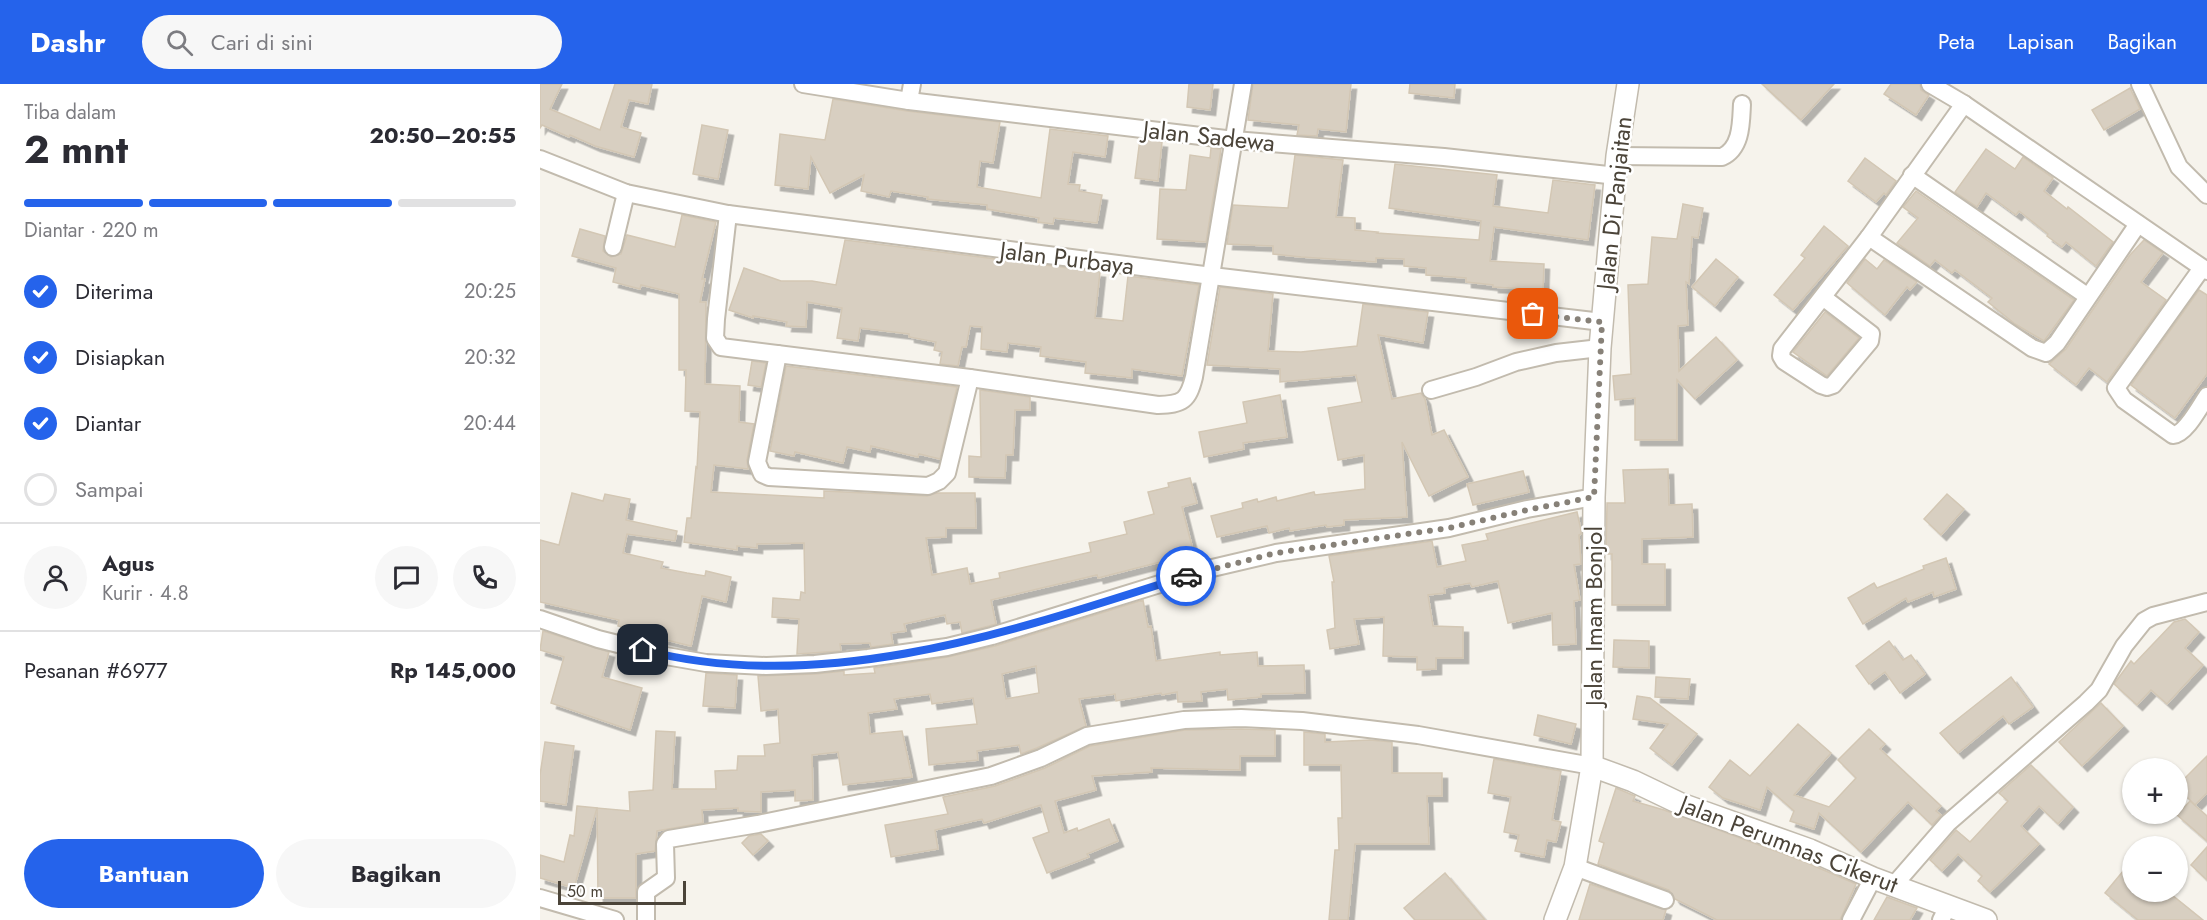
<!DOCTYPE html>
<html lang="id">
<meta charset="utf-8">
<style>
:root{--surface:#fff;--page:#f7f7f7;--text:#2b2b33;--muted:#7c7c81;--line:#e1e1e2;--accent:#2563eb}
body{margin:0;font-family:Jost,sans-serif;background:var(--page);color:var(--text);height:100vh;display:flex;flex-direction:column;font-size:22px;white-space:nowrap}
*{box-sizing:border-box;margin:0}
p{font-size:20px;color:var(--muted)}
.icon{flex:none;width:33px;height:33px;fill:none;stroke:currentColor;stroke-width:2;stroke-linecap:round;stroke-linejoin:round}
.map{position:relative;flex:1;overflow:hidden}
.sheet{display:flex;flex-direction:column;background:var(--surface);width:540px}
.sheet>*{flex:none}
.tools{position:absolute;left:1582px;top:674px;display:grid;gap:12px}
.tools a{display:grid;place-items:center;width:66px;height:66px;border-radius:50%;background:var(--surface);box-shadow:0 2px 4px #0004;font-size:30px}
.scale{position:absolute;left:18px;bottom:15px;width:128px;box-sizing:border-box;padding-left:6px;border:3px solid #4b4439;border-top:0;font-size:16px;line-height:21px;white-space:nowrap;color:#4b4439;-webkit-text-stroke:4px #fff;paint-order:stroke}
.pin{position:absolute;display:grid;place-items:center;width:51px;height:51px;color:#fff;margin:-26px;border-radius:12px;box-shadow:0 3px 9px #0006}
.courier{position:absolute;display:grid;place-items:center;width:60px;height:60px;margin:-30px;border:4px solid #2563eb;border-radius:50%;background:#fff;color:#222;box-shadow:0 2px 8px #0007}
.head em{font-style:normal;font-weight:700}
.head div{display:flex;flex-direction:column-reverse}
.head{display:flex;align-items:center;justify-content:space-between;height:102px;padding:0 24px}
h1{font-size:39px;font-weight:700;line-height:45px}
.bar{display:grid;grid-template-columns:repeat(4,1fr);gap:9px 6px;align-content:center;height:72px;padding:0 24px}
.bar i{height:8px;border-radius:4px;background:var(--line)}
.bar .selected{background:var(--accent)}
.bar p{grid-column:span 4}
.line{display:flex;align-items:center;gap:15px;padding:0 24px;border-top:2px solid var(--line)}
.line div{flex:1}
.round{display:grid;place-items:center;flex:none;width:63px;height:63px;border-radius:32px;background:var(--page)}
ol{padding:0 24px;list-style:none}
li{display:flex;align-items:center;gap:18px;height:66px}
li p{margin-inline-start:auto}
li .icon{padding:6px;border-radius:50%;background:var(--accent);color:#fff;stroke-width:4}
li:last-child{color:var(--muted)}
li i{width:33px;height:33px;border:3px solid var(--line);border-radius:50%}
.cta{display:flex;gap:12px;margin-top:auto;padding:12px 24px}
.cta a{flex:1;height:69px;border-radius:36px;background:var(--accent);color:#fff;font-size:24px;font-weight:700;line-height:69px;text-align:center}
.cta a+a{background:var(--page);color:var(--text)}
header{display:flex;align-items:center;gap:36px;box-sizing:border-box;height:84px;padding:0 30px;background:var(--accent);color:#fff}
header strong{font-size:28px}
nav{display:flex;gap:33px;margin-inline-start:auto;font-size:21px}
.search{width:420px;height:54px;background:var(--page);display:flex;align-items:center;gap:15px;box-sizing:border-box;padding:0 21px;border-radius:33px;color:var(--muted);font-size:22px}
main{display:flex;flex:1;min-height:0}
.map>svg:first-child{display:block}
</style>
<header>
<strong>Dashr</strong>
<div class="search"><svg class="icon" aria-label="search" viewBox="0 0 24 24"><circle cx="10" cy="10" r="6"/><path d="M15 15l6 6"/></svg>Cari di sini</div>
<nav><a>Peta</a><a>Lapisan</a><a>Bagikan</a></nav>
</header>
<main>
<section class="sheet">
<div class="head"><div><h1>2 mnt</h1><p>Tiba dalam</p></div><em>20:50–20:55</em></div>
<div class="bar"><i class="selected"></i><i class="selected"></i><i class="selected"></i><i></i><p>Diantar · 220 m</p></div>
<ol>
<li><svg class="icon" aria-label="check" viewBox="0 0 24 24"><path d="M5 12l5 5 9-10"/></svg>Diterima<p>20:25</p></li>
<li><svg class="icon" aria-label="check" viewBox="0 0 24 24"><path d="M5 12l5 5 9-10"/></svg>Disiapkan<p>20:32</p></li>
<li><svg class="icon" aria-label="check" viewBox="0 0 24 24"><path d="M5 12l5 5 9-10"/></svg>Diantar<p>20:44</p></li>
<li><i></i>Sampai</li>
</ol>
<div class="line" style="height:108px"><a class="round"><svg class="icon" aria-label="person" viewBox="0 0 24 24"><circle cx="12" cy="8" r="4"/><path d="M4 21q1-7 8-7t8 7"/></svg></a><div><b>Agus</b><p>Kurir · 4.8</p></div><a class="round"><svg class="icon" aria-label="chat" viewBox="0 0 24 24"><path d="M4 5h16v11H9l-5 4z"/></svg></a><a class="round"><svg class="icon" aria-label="phone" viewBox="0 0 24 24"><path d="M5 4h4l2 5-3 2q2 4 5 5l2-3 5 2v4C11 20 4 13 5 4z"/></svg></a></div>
<div class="line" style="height:78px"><div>Pesanan #6977</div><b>Rp 145,000</b></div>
<div class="cta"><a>Bantuan</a><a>Bagikan</a></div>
</section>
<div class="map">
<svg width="1667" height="836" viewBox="0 0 1667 836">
<defs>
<filter id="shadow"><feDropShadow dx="5.5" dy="5.5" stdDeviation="0" flood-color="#0004"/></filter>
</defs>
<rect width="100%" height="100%" fill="#f6f3ec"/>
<g fill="#d8cfc1" stroke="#d3c7b4" stroke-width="1.5" fill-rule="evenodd" filter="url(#shadow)">
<polygon points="0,0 22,0 10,25 60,46 75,0 112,0 108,20 89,16 81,43 101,49 94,73 55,62 30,51 29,53 2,41 0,44"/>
<polygon points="649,0 673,0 670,26 647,23"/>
<polygon points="713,0 811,0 806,48 778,45 777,52 757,51 759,41 708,36"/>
<polygon points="870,0 915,0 914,14 869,9"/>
<polygon points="1222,0 1294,0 1261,36"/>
<polygon points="1351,0 1380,0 1381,6 1389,11 1376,31 1344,10"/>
<polygon points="1590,4 1600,25 1564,46 1552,26"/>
<polygon points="293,15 367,27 460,38 453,79 440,77 437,103 501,114 510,45 568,52 565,73 533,68 528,100 540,101 539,107 562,111 557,139 514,134 513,140 498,138 499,134 447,125 447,121 387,115 388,113 351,107 349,113 321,107 324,91 290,109 271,73 268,105 235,101 240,50 285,56"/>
<polygon points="162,41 188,46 178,95 153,90"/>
<polygon points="600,55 622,58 618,97 595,94"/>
<polygon points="671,64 681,65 666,158 617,155 620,105 646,106 650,71 670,74"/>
<polygon points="1446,65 1475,85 1483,73 1513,94 1504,107 1527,125 1528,123 1573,158 1556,182 1526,158 1522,163 1507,152 1508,150 1479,127 1476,131 1446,109 1437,123 1415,108"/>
<polygon points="755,71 803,76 796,133 815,134 815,146 838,148 837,149 939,156 941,137 849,124 855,80 957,91 953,122 1008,129 1013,96 1055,101 1048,156 954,143 950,177 1004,180 1003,206 953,203 953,201 926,198 926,194 886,191 886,184 864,182 864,175 836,174 836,178 761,173 733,170 733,162 687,160 693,121 748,124"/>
<polygon points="1325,74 1356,97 1346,111 1344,109 1336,118 1308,97"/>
<polygon points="1376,107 1534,216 1504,257 1475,240 1448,218 1452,214 1415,186 1412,189 1395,176 1390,182 1357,159 1378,134 1363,123"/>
<polygon points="1143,120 1163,124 1158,154 1152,153 1149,200 1146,198 1148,241 1138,242 1139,287 1176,253 1197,276 1155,315 1137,296 1137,356 1095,356 1095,314 1075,316 1073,292 1091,290 1088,201 1108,200 1112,153 1137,155"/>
<polygon points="142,131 176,138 162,195 165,195 160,218 166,218 165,300 200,302 199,338 214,340 207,376 208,385 174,381 171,408 284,414 284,407 387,412 397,409 435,409 436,444 406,444 406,453 386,454 392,491 427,484 430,500 460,494 459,489 551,468 549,459 587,450 584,438 614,430 608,408 629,403 628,399 650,394 657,419 642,423 653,466 627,472 628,476 558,494 557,491 451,516 456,540 449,542 422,549 420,538 407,540 405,531 364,540 366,547 351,549 353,560 331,563 330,559 300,560 301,567 257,570 259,535 232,533 233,514 260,516 261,508 265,509 264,459 217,460 217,464 197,462 197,466 144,458 147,434 151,434 156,383 157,384 160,328 145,327 146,286 139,286 139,210 101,201 100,205 73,198 76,184 32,172 40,145 65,152 63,167 71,173 81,170 87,151 135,163"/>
<polygon points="1284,142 1308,162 1253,226 1234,211 1265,174 1261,171"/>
<polygon points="305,156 560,188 555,234 583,237 588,192 659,201 642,292 592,285 592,294 545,289 546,278 500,272 501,263 468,259 467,268 441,265 442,243 430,242 426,263 422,263 418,282 400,280 402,268 394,266 396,258 369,253 369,250 320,244 318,257 297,254 302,224 267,218 266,243 246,242 247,238 213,232 213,234 189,226 204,184 241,197 272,197 296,201"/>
<polygon points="1604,156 1623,169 1601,198 1626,216 1567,298 1549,284 1536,301 1509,280 1526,265 1590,171"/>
<polygon points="1176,175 1198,193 1175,222 1152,203"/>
<polygon points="1325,175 1337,185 1344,176 1377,198 1370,206 1367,203 1345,231 1307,199"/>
<polygon points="680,203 733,210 728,267 761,268 817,262 823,220 888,228 883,259 838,251 852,315 881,309 885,315 892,351 904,346 928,393 889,412 862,358 867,433 804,436 804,441 787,443 786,441 750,447 749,444 729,449 727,442 677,453 671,432 703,424 702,419 717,415 718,418 736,413 737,417 774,408 775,411 825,405 824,371 798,376 788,324 822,318 816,291 740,298 740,285 667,281"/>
<polygon points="1659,206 1667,211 1667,290 1635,334 1591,301"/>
<polygon points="1285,228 1319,254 1287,292 1253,268"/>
<polygon points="212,277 226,279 221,303 208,301"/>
<polygon points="246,282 417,303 400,375 379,370 378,373 331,362 330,368 307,363 303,379 255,368 254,372 230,367"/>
<polygon points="440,306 490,313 490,326 475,326 473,371 466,371 465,394 429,393 429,372 441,373"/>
<polygon points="740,311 747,353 703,359 704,365 664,373 659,348 707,339 703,318"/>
<polygon points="1128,385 1129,421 1152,420 1153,453 1102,455 1102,480 1125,480 1125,521 1072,521 1072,470 1066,470 1067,419 1085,419 1083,386"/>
<polygon points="983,387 989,408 933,421 927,400"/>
<polygon points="32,409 63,417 65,410 90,415 86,436 137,447 135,457 87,450 83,469 123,478 121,484 147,489 165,492 166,487 191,493 186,518 162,512 151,562 118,554 119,551 78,542 79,536 0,518 0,456 19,461"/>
<polygon points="1407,410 1424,425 1401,451 1384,435"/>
<polygon points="1037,428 1041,446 1041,450 1039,451 1041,480 1034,481 1040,516 1034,517 1036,560 1013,561 1012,529 968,539 958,497 932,503 930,499 904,504 905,509 888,511 893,542 923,543 923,574 896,574 896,585 877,586 877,573 843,572 844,533 814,535 819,560 790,565 787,546 795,544 792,498 794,498 789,472 892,457 897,483 926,477 922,461 948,456 946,450"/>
<polygon points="1406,474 1416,505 1394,513 1393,508 1368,518 1366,514 1323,540 1308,514 1334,499 1337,504 1384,485 1383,482"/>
<path d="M603,516l5,27 3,-1 5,35 64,-9v3l37,-3 1,14 46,-1 1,28 -44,1v3l-33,3 -1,-11 -26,3 1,9 -24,1 -1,-10 -15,3 -1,-2 -45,8 -1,-7 -36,5 7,27 -49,22 -16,6 -2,-9 -42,6 1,9 -49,5 -3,-36 51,-5 -4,-26 -41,6 -2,-10 -36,5 3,10 -29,4 2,21 32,-3 10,46 -69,8 -5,-33 -26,3 1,45 -18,1v-11l-34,2v20l-23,-1v-3l-36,2 1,13 -46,8 -2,20 -19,3v44h-38l-1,-90 33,3 -1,-19 24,-2 3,-59 19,1 -3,57h44l-1,-18 22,-1 1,-14h27l-1,-11 16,-2 -2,-34 -17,2 -3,-35 58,-2 28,-3v4l31,-2 -1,-5 74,-11 47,-11zM496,582l3,27 -33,6 -4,-25z"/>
<polygon points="1645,535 1659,548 1645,564 1663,581 1627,620 1611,606 1597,621 1574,600 1591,577 1594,580 1634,538"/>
<polygon points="3,547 69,568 62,593 102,604 90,646 11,619 24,573 0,566"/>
<polygon points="1074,556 1109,557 1109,584 1073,583"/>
<polygon points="1349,557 1363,576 1371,571 1385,590 1360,609 1345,588 1329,600 1316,582"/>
<polygon points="166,589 197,591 195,624 163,622"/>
<polygon points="1116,593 1150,595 1148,615 1115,613"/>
<polygon points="1471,593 1493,623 1469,640 1463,632 1418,669 1400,649"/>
<polygon points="1097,612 1110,614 1157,650 1132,681 1110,664 1128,640 1093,635"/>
<polygon points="1561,619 1583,642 1542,682 1519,658"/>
<polygon points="998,631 1036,640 1031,660 994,651"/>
<polygon points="1258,640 1291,669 1254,711 1289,723 1316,694 1298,676 1329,645 1345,660 1340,665 1401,722 1396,727 1401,731 1392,741 1368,718 1321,768 1279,729 1274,745 1250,737 1254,727 1227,703 1220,726 1183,714 1169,703 1190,676 1210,692"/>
<polygon points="701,645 735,646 735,672 700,672 700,686 611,684 612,688 552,692 556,706 515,717 524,749 537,744 538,747 569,735 578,757 547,770 549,773 507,789 493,754 509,748 501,721 444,739 442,735 395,746 398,765 351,773 345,741 408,730 403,713 455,702 505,684 550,662 645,646"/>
<polygon points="764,648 785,650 785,658 830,656 852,658 852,689 902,689 902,712 887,712 889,760 815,760 808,836 789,836 795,766 799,766 798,734 802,734 801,681 764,681"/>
<polygon points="5,658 34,662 26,721 0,717 0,691"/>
<polygon points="1667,672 1667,709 1655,721 1638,704 1638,701"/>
<polygon points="954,675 1021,687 1012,736 1021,738 1016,758 1007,756 1004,773 975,767 979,751 964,748 971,713 948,709"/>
<polygon points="1491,681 1533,723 1518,740 1499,722 1481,742 1499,760 1450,808 1438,797 1442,792 1418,770 1402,787 1390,776 1416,746 1430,758 1468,717 1459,709"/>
<polygon points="1076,704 1095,712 1093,717 1124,726 1265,778 1316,800 1300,836 1177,836 1135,815 1129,806 1058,780 1064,759 1059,757"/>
<polygon points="1650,717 1667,732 1667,757 1637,731"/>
<polygon points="37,722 57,724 34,804 0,794 0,771 24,778 30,751 34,752"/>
<polygon points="221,750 228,757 213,771 202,759 209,752"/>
<polygon points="1667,763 1667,796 1651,781"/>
<polygon points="1593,775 1593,807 1627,807 1663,836 1598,836 1565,809"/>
<polygon points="905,789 945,836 875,836 864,824"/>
<polygon points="1050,800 1126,826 1123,836 1039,836"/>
<polygon points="1347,813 1377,824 1370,836 1334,836"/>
</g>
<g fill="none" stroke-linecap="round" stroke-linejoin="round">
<g stroke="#c2bbae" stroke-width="20">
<g id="minor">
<polyline points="263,0 369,17 694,56 904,73 1077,92"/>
<polyline points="1390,0 1424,20 1667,187"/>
<polyline points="1600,0 1639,83 1667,111"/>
<polyline points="369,17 372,0"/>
<path d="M1077,72l105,1c20,-9 19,-35 20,-53"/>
<polyline points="0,75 86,109 188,130 672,192 1062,238"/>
<polyline points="1372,91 1547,212"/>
<path d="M188,130l-12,105 -1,19 6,9 249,31 188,27c25,-1 30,-4 36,-28l49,-293"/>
<polyline points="1329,153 1492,264 1506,269 1517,259 1598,140"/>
<polyline points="73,163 86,109"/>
<path d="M1662,184l-86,120 8,12 49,35c13,-1 27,-29 34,-39"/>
<polyline points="1284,214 1331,250 1330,257 1293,301 1287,303 1281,301 1244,277 1241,272 1242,265 1329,153 1424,20"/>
<polyline points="238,270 217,378 222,390 229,393 388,402 399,397 407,389 430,294"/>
<polyline points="891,306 936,293 976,278 1016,269 1060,264"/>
<polyline points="0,535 58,555 126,572 166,579 226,582 275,580 328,574 407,563 452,552 668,485 736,469 909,444 987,425 1054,413"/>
<polyline points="1035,783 1125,816"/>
<polyline points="1354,801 1408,739 1546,619 1559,606 1584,562 1604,537 1613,532 1667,518"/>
<polyline points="0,814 75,836"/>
<polyline points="106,836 106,808 126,794 125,760 129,755 218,740 451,692 501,674 547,652 644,636 701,634 762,637 878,651 1052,682"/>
<polyline points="1311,836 1333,794"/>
<polyline points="1401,836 1408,822"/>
</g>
</g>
<g stroke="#c2bbae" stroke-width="24">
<g id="tertiary">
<polyline points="1052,682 1093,697 1141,720 1270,766 1333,794 1446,836"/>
<polyline points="1015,836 1035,783 1052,682 1054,413 1060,264 1077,72 1088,0"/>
</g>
</g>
<use href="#minor" stroke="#fff" stroke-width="16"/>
<use href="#tertiary" stroke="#fff" stroke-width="21"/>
</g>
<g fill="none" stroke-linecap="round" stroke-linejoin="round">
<polyline stroke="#878178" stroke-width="6" stroke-dasharray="0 10.8" points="646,492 736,469 909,444 987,426 1054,413 1062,238 993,230"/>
<path stroke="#2563eb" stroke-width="8" d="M103,566c181,47 371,-19 543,-74"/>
</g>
<g text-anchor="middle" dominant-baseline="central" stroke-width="5" stroke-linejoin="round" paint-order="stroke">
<g font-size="24" fill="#4b4439" stroke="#fff">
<text transform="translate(669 52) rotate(6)">Jalan Sadewa</text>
<text transform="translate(1074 119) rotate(-84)">Jalan Di Panjaitan</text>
<text transform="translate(527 174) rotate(7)">Jalan Purbaya</text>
<text transform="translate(1053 532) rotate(-90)">Jalan Imam Bonjol</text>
<text transform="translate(1249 760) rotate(21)">Jalan Perumnas Cikerut</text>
</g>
</g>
</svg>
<div class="tools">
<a>+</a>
<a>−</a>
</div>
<div class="scale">50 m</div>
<div class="pin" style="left:993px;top:230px;background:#ea580c"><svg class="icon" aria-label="bag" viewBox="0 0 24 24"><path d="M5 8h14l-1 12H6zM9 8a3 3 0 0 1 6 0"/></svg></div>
<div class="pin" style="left:103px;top:566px;background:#1f2937"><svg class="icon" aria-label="home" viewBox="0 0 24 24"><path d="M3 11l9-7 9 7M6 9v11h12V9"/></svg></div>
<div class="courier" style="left:646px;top:492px"><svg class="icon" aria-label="car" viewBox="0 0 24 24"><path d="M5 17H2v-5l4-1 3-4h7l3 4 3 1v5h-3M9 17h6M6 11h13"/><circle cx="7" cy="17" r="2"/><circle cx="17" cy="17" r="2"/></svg></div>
</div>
</main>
